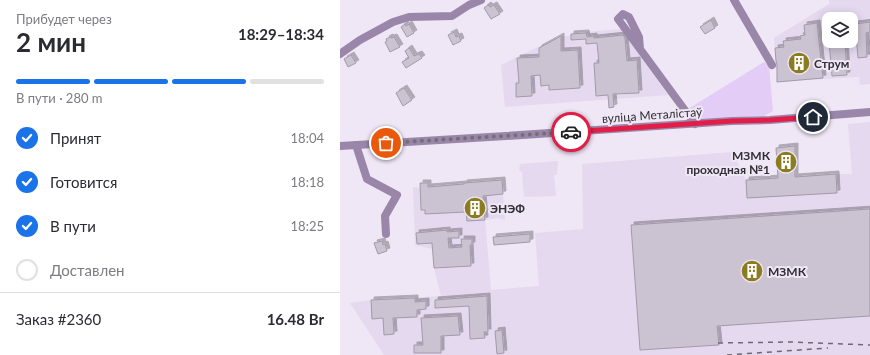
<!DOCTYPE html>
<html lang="ru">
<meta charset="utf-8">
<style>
:root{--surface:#fff;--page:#f2f2f3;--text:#2b2b33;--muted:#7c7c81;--line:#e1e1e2;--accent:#1a73e8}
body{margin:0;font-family:Lato,sans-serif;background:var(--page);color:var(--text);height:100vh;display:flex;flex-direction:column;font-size:15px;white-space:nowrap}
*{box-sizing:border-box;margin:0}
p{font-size:13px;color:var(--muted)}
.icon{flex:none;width:22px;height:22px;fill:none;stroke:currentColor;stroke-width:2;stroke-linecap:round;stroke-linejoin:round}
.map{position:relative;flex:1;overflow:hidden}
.sheet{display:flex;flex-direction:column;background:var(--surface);width:340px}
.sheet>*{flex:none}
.tools{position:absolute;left:482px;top:12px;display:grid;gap:8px}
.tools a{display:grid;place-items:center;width:36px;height:36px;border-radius:8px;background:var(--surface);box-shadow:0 2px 10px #0003;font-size:20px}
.pin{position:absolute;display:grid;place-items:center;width:34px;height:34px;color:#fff;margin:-17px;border:2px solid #fff;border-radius:50%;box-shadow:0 1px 4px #0007}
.courier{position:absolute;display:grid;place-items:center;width:40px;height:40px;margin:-20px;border:3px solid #e11d48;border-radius:50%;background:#fff;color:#222;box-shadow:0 1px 5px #0007}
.overview em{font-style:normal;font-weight:700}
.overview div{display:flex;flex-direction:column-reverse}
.overview{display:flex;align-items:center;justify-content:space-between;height:68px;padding:0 16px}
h1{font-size:26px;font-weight:700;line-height:30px}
.bar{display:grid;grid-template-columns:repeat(4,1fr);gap:6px 4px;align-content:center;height:48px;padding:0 16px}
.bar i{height:5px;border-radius:3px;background:var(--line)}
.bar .selected{background:var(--accent)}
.bar p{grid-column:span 4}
.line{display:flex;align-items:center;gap:10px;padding:0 16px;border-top:1px solid var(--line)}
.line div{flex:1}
ol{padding:0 16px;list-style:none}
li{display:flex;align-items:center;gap:12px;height:44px}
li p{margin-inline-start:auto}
li .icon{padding:4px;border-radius:50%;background:var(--accent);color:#fff;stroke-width:4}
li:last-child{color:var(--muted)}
li i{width:22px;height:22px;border:2px solid var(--line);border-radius:50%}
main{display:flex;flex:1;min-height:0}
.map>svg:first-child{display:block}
</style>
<main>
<section class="sheet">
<div class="overview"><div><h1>2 мин</h1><p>Прибудет через</p></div><em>18:29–18:34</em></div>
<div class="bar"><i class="selected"></i><i class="selected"></i><i class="selected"></i><i></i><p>В пути · 280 m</p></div>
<ol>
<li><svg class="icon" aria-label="check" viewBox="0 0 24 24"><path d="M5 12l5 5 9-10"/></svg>Принят<p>18:04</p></li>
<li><svg class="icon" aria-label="check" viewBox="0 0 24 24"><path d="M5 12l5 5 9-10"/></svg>Готовится<p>18:18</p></li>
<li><svg class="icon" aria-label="check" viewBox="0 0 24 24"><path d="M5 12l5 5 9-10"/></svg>В пути<p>18:25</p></li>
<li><i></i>Доставлен</li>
</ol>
<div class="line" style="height:52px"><div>Заказ #2360</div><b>16.48 Br</b></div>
</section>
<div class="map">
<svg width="530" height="355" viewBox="0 0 530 355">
<defs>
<filter id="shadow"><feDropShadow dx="3" dy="-3" stdDeviation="0" flood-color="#0004"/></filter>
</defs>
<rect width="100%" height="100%" fill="#efe6f6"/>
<g fill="#e4d9ef" fill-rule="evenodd">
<path d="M489,0h41v84l-10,1 -1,-8 -82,5 -3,-44 55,-34zM489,19h22v22h-22z"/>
<polygon points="282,29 328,95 165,107 161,65 221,36 230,36 231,34 246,32"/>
<polygon points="530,122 530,355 44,355 10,303 31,300 101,296 94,268 93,249 75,245 73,187 80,188 80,183 88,183 89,187 162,180 165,220 158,218 145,220 151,290 199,286 195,233 243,229 242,164 392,152 406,180 496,174 512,174 508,124"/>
<polygon points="218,161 217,175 214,175 216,196 184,197 182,172 179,170 180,164"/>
</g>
<polygon fill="#e3ccf6" points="424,62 429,66 433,111 424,116 356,120 348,109"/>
<g fill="#cbc2d2" stroke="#a29aa9" filter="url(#shadow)">
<polygon points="148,5 150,7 154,5 160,14 151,19 144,8"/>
<polygon points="371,20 375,28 365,34 360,27"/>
<polygon points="530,22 530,32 526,33 527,57 518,58 515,24"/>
<polygon points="477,23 483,78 437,82 437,65 436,61 435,48 444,47 443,41 461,39 460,36 465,35 464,25"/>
<polygon points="65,24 66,26 69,24 74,33 67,37 61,27"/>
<polygon points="114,32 116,37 119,36 121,41 113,45 108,35"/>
<polygon points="246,33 247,37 254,36 254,38 283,35 285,38 287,61 297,60 299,93 273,94 274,107 269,108 268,95 256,96 254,63 259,63 257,43 246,44 246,39 231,40 231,34"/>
<polygon points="221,36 221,51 238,50 240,88 209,90 209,85 201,86 200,75 191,76 192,96 176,97 176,83 179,83 177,58 199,57 199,48"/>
<polygon points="50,37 51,38 54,37 60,47 50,52 45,42 47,41 46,39"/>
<polygon points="489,41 505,41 507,75 492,76"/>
<polygon points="69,48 74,56 79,54 82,58 66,68 62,62 69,58 65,51"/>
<polygon points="11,55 16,63 8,67 4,59"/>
<polygon points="64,88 72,100 63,106 56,93"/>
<polygon points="455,146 455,177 496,174 497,193 407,198 406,180 438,178 436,148"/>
<polygon points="162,180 163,194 143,196 145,220 127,221 126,212 85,214 85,210 81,210 80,183 88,183 88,187 124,184 124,183"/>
<polygon points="530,209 530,316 377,326 379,345 300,350 291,225"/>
<polygon points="107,230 107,232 119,231 119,238 108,238 109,248 122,247 121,239 132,239 132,245 130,245 131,266 94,268 92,243 77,244 76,233"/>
<polygon points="190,234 190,242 154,245 153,237"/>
<polygon points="42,241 43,245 45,244 47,251 38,254 34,243"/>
<polygon points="147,296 148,332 144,332 145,338 130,339 129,306 95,308 95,300"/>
<polygon points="75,298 75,302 86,301 86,309 77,310 77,317 53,318 54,334 44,335 43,318 32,319 31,300"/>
<polygon points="118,316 120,335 101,336 101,353 74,353 74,345 83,345 81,318"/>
<polygon points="162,330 164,353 157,354 155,331"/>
</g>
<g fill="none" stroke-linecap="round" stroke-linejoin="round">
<g stroke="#9a86a9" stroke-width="8">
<polyline points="394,0 432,65"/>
<polyline points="300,49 299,37 289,17 283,14 278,19 355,124"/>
<polyline points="0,54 20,40 53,22 69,17 112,16 129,5 141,0"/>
<polyline points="16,145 27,179 57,195 45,216 46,234"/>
<polyline points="0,146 166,136 392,121 430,120 530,112"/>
</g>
<g stroke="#6d6871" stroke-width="1.5" stroke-dasharray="5 5" stroke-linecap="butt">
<polyline points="378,343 451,342 530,345"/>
<polyline points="387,355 488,348"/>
</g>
</g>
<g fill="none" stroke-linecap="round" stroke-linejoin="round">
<polyline stroke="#746e78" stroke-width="4" stroke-dasharray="0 7.2" points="46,143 231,132"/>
<polyline stroke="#e11d48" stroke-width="5" points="231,132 392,121 430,120 473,117"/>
</g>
<defs>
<g id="building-disc" transform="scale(1.15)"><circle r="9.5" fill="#8b7c22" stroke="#efe6f6"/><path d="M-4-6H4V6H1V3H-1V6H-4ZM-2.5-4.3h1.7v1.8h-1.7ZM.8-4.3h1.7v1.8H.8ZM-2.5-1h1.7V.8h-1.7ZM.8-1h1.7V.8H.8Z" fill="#fff"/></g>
</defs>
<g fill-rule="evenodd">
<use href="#building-disc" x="459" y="63"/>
<use href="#building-disc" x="446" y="162"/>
<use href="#building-disc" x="135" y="208"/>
<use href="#building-disc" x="412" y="271"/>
</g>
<g text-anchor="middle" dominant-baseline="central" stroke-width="4" stroke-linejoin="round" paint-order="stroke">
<g font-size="12" font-weight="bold" fill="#312e34" stroke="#efe6f6" text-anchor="start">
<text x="474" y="63">Струм</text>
<text x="430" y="155" text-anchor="end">МЗМК<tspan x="430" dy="14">проходная №1</tspan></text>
<text x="150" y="208">ЭНЭФ</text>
<text x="428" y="271">МЗМК</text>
</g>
<g font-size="12" fill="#312e34" stroke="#efe6f6">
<text transform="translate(312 115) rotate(-4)">вуліца Металістаў</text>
</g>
</g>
</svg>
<div class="tools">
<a><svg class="icon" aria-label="layers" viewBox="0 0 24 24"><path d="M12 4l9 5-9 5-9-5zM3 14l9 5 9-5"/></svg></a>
</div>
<div class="pin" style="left:46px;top:143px;background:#ea580c"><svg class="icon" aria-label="bag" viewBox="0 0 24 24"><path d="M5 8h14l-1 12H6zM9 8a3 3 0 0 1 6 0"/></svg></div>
<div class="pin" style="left:473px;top:117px;background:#1f2937"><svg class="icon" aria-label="home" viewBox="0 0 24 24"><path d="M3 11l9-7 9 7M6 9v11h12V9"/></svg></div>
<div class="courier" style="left:231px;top:132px"><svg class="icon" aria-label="car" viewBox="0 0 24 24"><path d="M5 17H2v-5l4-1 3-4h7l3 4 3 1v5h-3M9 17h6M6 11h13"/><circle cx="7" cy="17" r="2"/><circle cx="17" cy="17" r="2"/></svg></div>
</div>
</main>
